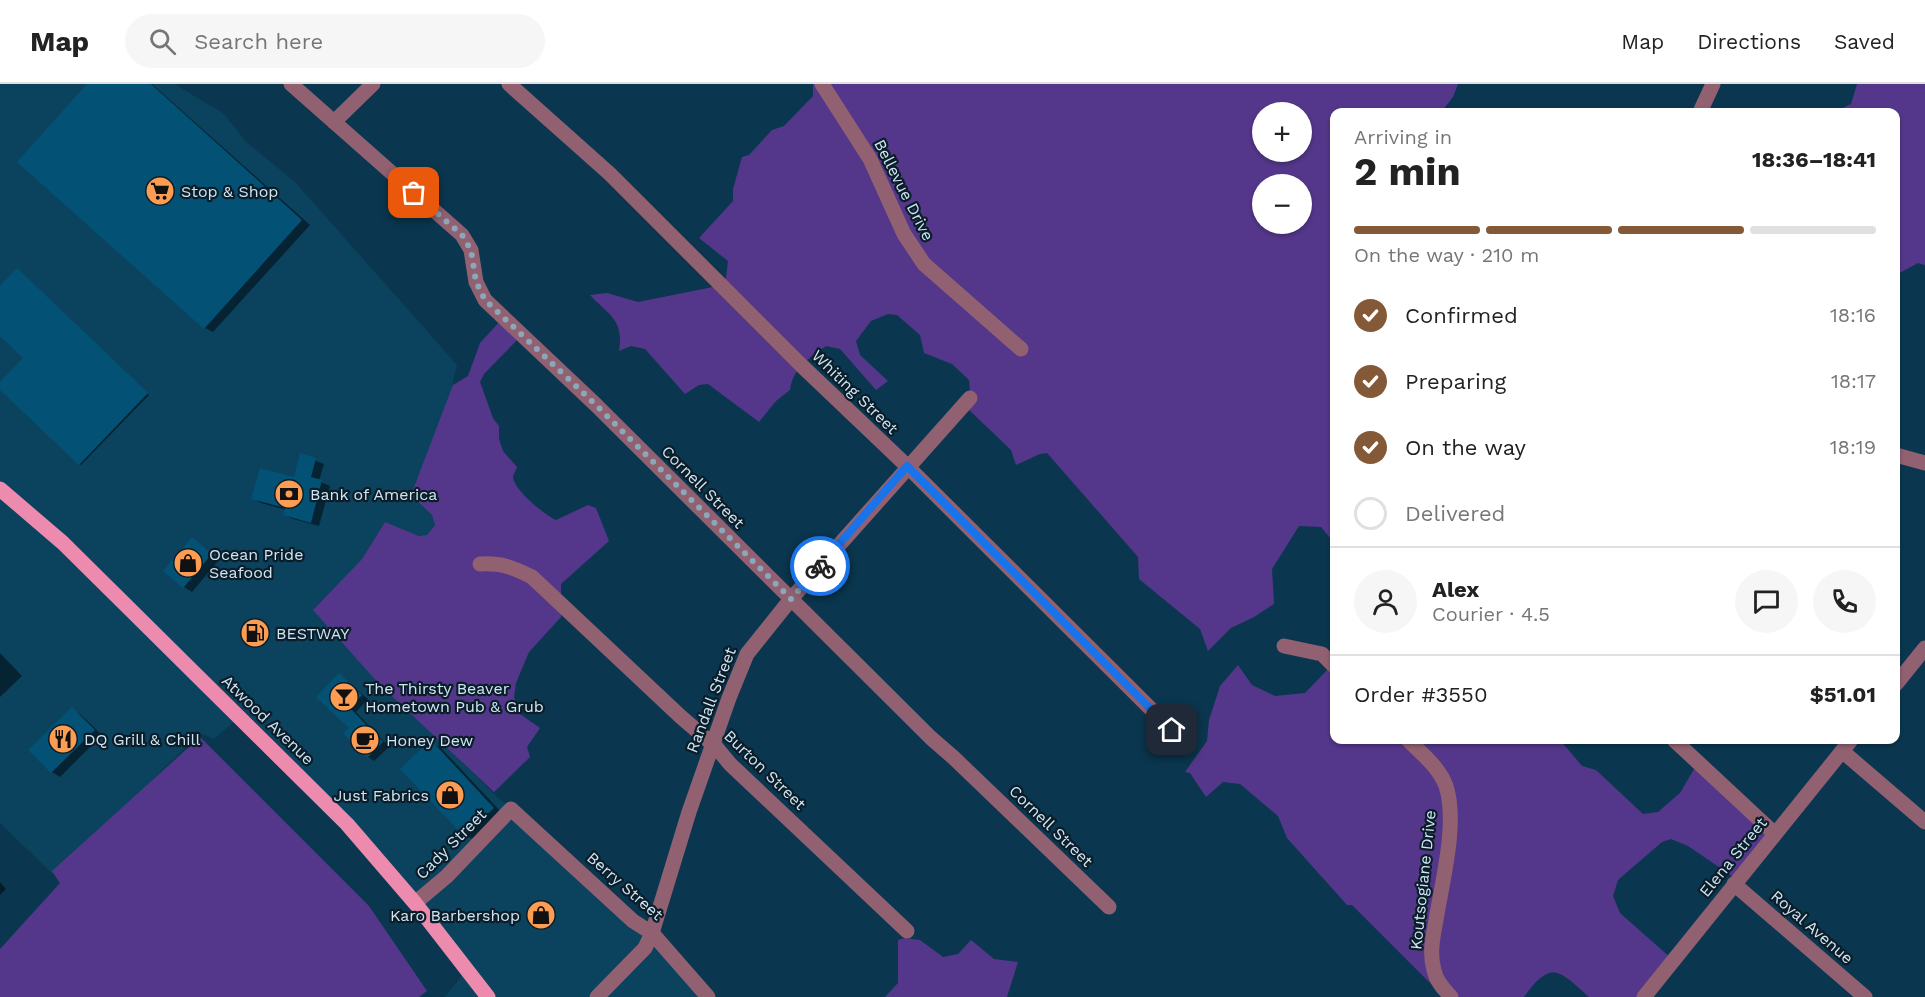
<!DOCTYPE html>
<meta charset="utf-8">
<style>
:root{--surface:#fff;--page:#f6f6f6;--text:#222;--muted:#767676;--line:#e0e0e0;--accent:#845938}
body{margin:0;font-family:"Work Sans",sans-serif;background:var(--page);color:var(--text);height:100vh;display:flex;flex-direction:column;font-size:22px;white-space:nowrap}
*{box-sizing:border-box;margin:0}
p{font-size:20px;color:var(--muted)}
.icon{flex:none;width:33px;height:33px;fill:none;stroke:currentColor;stroke-width:2;stroke-linecap:round;stroke-linejoin:round}
.map{position:relative;flex:1;overflow:hidden}
.sheet{position:absolute;left:1330px;top:24px;width:570px;height:636px;display:flex;flex-direction:column;background:var(--surface);border-radius:12px;box-shadow:0 2px 4px #0004}
.sheet>*{flex:none}
.controls{position:absolute;left:1252px;top:18px;display:grid;gap:12px}
.controls a{display:grid;place-items:center;width:60px;height:60px;border-radius:50%;background:var(--surface);box-shadow:0 2px 4px #0004;font-size:30px}
.pin{position:absolute;display:grid;place-items:center;width:51px;height:51px;color:#fff;margin:-26px;border-radius:12px;box-shadow:0 3px 9px #0006}
.courier{position:absolute;display:grid;place-items:center;width:60px;height:60px;margin:-30px;border:4px solid #1a73e8;border-radius:50%;background:#fff;color:#222;box-shadow:0 2px 8px #0007}
.summary em{font-style:normal;font-weight:700}
.summary div{display:flex;flex-direction:column-reverse}
.summary{display:flex;align-items:center;justify-content:space-between;height:102px;padding:0 24px}
h1{font-size:39px;font-weight:700;line-height:45px}
.bar{display:grid;grid-template-columns:repeat(4,1fr);gap:9px 6px;align-content:center;height:72px;padding:0 24px}
.bar i{height:8px;border-radius:4px;background:var(--line)}
.bar .on{background:var(--accent)}
.bar p{grid-column:span 4}
.line{display:flex;align-items:center;gap:15px;padding:0 24px;border-top:2px solid var(--line)}
.line div{flex:1}
.round{display:grid;place-items:center;flex:none;width:63px;height:63px;border-radius:32px;background:var(--page)}
ol{padding:0 24px;list-style:none}
li{display:flex;align-items:center;gap:18px;height:66px}
li p{margin-inline-start:auto}
li .icon{padding:6px;border-radius:50%;background:var(--accent);color:#fff;stroke-width:4}
li:last-child{color:var(--muted)}
li i{width:33px;height:33px;border:3px solid var(--line);border-radius:50%}
header{display:flex;align-items:center;gap:36px;box-sizing:border-box;height:84px;padding:0 30px;background:var(--surface);border-bottom:2px solid var(--line)}
header strong{font-size:28px}
nav{display:flex;gap:33px;margin-inline-start:auto;font-size:21px}
.search{width:420px;height:54px;background:var(--page);display:flex;align-items:center;gap:15px;box-sizing:border-box;padding:0 21px;border-radius:33px;color:var(--muted);font-size:22px}
.map>svg:first-child{display:block}
</style>
<header>
<strong>Map</strong>
<div class="search"><svg class="icon" aria-label="search" viewBox="0 0 24 24"><circle cx="10" cy="10" r="6"/><path d="M15 15l6 6"/></svg>Search here</div>
<nav><a>Map</a><a>Directions</a><a>Saved</a></nav>
</header>
<div class="map">
<svg width="1925" height="913" viewBox="0 0 1925 913">
<rect width="100%" height="100%" fill="#0a374f"/>
<polygon fill="#0b435f" points="0,0 174,0 224,30 246,58 295,98 457,281 453,298 432,431 435,441 427,451 419,452 385,438 362,475 313,526 490,706 626,832 707,913 445,913 465,888 414,820 237,635 214,655 200,649 55,792 0,739"/>
<g fill="#54378a" fill-rule="evenodd">
<path d="M813,0h645l-5,13 -12,15h-106v432l-14,-17 -22,-1 -27,43 2,35 -20,13 -23,11 -23,23 -8,-22 -61,-50 -1,-22 -91,-104 -7,1 -24,11 -5,-15 -45,-43 4,-14 -1,-13 -17,-16 -28,-11 -4,-18 -23,-20 -9,-1 -17,7 -15,20 4,14 28,26 -12,9 -36,-41 -14,-3c-17,12 -33,22 -36,44l-14,11 -17,21 -51,-38 -9,1 -14,9 -40,-45 -14,-3 -12,5c5,-31 -9,-35 -29,-56l17,-2 31,9 80,-16 8,-8 2,-17 -29,-23 34,-37v-12l9,-32 7,-2 23,-25 12,-4 29,-30zM1263,28h39v40h-39zM1263,100h39v40h-39z"/>
<polygon points="1857,0 1925,0 1925,181 1918,179 1896,191 1896,28 1834,28 1851,20"/>
<path d="M502,235l19,17 -37,38 -4,8 13,36 6,8v13l4,12 14,16c-1,3 -3,6 -4,9 0,14 32,39 43,44l32,-15 8,3 13,33 -48,43v33l-32,35 -13,31 -2,14 6,17 20,14 -13,19 3,10 -36,35 -114,-107 -67,-75 49,-51 23,-37 34,14 8,-1 8,-10 -3,-10 -21,-20 42,-110 15,-9 12,-33z"/>
<path d="M1333,580l2,2v74h225l22,26 14,4 47,44 15,-2 22,-19 17,-29 75,68 -34,48 -50,-34 -17,-7 -9,3 -44,38 -5,16 7,17 52,46 -27,38h-56c-30,-27 -38,-38 -65,0h-80l-92,-92h-5l-60,-67 -9,-22 -38,-32 -17,-2 -17,15 -16,-24 -5,-1 22,-31 2,-21 11,-34 18,-21 14,20 23,11 30,-3z"/>
<polygon points="200,653 369,822 427,907 419,913 0,913 0,865 60,799 52,787"/>
<polygon points="905,854 920,856 943,873 958,870 971,856 994,875 1018,878 1007,913 885,913 898,899 898,856"/>
</g>
<g fill="#0007">
<polygon points="89,0 152,0 310,141 213,248 205,244 19,78"/>
<polygon points="19,187 149,311 81,381 0,304 0,300 25,274 0,250 0,204"/>
<polygon points="301,371 324,380 319,397 330,402 319,442 293,435 285,431 286,426 261,419 253,414 295,394"/>
<polygon points="193,455 219,476 192,508 184,503"/>
<polygon points="0,569 22,592 0,613"/>
<polygon points="339,591 368,615 356,628 389,663 374,677 368,673 351,644"/>
<polygon points="72,625 80,630 102,651 60,693 52,688"/>
<polygon points="431,658 442,665 504,731 476,757 465,751"/>
<polygon points="0,798 6,805 0,811"/>
</g>
<g fill="#035276">
<polygon points="87,0 151,0 302,136 204,245 17,78"/>
<polygon points="17,184 148,309 79,381 0,306 0,298 23,274 0,252 0,202"/>
<polygon points="300,369 316,374 311,393 322,396 311,439 283,431 285,424 251,415 260,384 294,393"/>
<polygon points="192,453 212,470 183,504 163,487"/>
<polygon points="339,589 362,611 350,624 383,658 367,674 343,649 349,644 316,613"/>
<polygon points="72,623 95,646 51,689 28,666"/>
<polygon points="431,656 494,724 464,752 400,685"/>
</g>
<g fill="none" stroke-linecap="round" stroke-linejoin="round">
<g stroke="#916172" stroke-width="15">
<polyline points="291,0 462,151 471,166 476,198 485,216 596,321 931,654 954,674 1109,823"/>
<polyline points="509,0 610,90 802,282 907,382 1172,646"/>
<polyline points="822,0 870,75 904,150 924,180 1021,265"/>
<polyline points="1700,28 1713,0"/>
<polyline points="334,38 373,0"/>
<polyline points="1896,371 1925,379"/>
<path d="M480,480c22,-1 32,3 52,13l149,140 35,30 14,17 177,167"/>
<polyline points="1284,562 1322,570 1335,583"/>
<polyline points="1896,600 1925,564"/>
<path d="M1408,656c14,14 31,27 38,46 12,37 -4,96 -10,134 -3,17 -7,33 -2,50 2,11 10,19 17,27"/>
<polyline points="1674,656 1775,750"/>
<polyline points="1842,667 1925,738"/>
<polyline points="1734,800 1865,913"/>
<polyline points="415,819 447,792 511,725 633,837 652,849 708,913"/>
<polyline points="597,913 645,864 652,849 689,728 729,614 747,570 791,515 970,314"/>
<polyline points="1644,913 1851,656"/>
</g>
<polyline stroke="#ed8baf" stroke-width="15" points="0,405 63,459 347,740 415,819 488,913"/>
</g>
<g fill="none" stroke-linecap="round" stroke-linejoin="round">
<polyline stroke="#8aa8ba" stroke-width="6" stroke-dasharray="0 10.8" points="414,109 462,151 471,166 476,198 485,216 596,321 791,515 820,482"/>
<polyline stroke="#1a73e8" stroke-width="8" points="820,482 907,382 1172,646"/>
</g>
<defs>
<g id="supermarket-disc" transform="scale(1.5)"><circle r="9.5" fill="#fc9d53" stroke="#0b1d28"/><path d="M-6-5.5h2.5l.6 2H6L4.5 2H-2.5L-4.4-4H-6ZM-1.5 3.2a1.3 1.3 0 1 0 .1 0ZM3 3.2a1.3 1.3 0 1 0 .1 0Z" fill="#111"/></g>
<g id="bank-disc" transform="scale(1.5)"><circle r="9.5" fill="#fc9d53" stroke="#0b1d28"/><path d="M-6-4H6V4H-6ZM0-2.3a2.3 2.3 0 1 0 0 4.6a2.3 2.3 0 1 0 0-4.6Z" fill="#111"/></g>
<g id="shop-disc" transform="scale(1.5)"><circle r="9.5" fill="#fc9d53" stroke="#0b1d28"/><path d="M-5-2.5h2.3a2.7 3.5 0 0 1 5.4 0H5L5.5 6h-11ZM-1.5-2.5h3a1.5 2.3 0 0 0-3 0Z" fill="#111"/></g>
<g id="fuel-disc" transform="scale(1.5)"><circle r="9.5" fill="#fc9d53" stroke="#0b1d28"/><path d="M-5.5-6h7V0h2V4h1.3V-2.5L3-4.5l.8-.8L6-3V5H2.5V1h-1V6h-7ZM-4.2-4.7v3.2H.2V-4.7Z" fill="#111"/></g>
<g id="bar-disc" transform="scale(1.5)"><circle r="9.5" fill="#fc9d53" stroke="#0b1d28"/><path d="M-6-5H6L.8 .8V4.5H3.5V6h-7V4.5H-.8V.8Z" fill="#111"/></g>
<g id="restaurant-disc" transform="scale(1.5)"><circle r="9.5" fill="#fc9d53" stroke="#0b1d28"/><path d="M-5-6h1v4h1v-4h1v4h1v-4h1v5L-1.5 .5V6h-2V.5L-5-1ZM5-6V6H3V1.5H1.5Q1.5-4 5-6Z" fill="#111"/></g>
<g id="cafe-disc" transform="scale(1.5)"><circle r="9.5" fill="#fc9d53" stroke="#0b1d28"/><path d="M-5.5-4.5H6V0H3Q3 3.5 0 3.5H-2.5Q-5.5 3.5-5.5 0ZM3-3.2v2h1.7v-2ZM-6 4.5H4V6H-6Z" fill="#111"/></g>
</defs>
<g fill-rule="evenodd">
<use href="#supermarket-disc" x="160" y="107"/>
<use href="#bank-disc" x="289" y="410"/>
<use href="#shop-disc" x="188" y="479"/>
<use href="#fuel-disc" x="255" y="549"/>
<use href="#bar-disc" x="344" y="613"/>
<use href="#restaurant-disc" x="63" y="655"/>
<use href="#cafe-disc" x="365" y="656"/>
<use href="#shop-disc" x="450" y="711"/>
<use href="#shop-disc" x="541" y="831"/>
</g>
<g text-anchor="middle" dominant-baseline="central" stroke-width="4.5" stroke-linejoin="round" paint-order="stroke">
<g font-size="16" fill="#cfe5f4" stroke="#0b1d28">
<text transform="translate(904 106) rotate(63)">Bellevue Drive</text>
<text transform="translate(855 308) rotate(44)">Whiting Street</text>
<text transform="translate(703 403) rotate(45)">Cornell Street</text>
<text transform="translate(711 616) rotate(-69)">Randall Street</text>
<text transform="translate(268 636) rotate(44)">Atwood Avenue</text>
<text transform="translate(765 686) rotate(44)">Burton Street</text>
<text transform="translate(1051 742) rotate(44)">Cornell Street</text>
<text transform="translate(451 760) rotate(-45)">Cady Street</text>
<text transform="translate(1733 773) rotate(-51)">Elena Street</text>
<text transform="translate(1423 796) rotate(-84)">Koutsogiane Drive</text>
<text transform="translate(625 802) rotate(41)">Berry Street</text>
<text transform="translate(1812 843) rotate(41)">Royal Avenue</text>
</g>
<g font-size="16" fill="#cfe5f4" stroke="#0b1d28" text-anchor="start">
<text x="181" y="107">Stop &amp; Shop</text>
<text x="310" y="410">Bank of America</text>
<text x="209" y="470">Ocean Pride<tspan x="209" dy="18">Seafood</tspan></text>
<text x="276" y="549">BESTWAY</text>
<text x="365" y="604">The Thirsty Beaver<tspan x="365" dy="18">Hometown Pub &amp; Grub</tspan></text>
<text x="84" y="655">DQ Grill &amp; Chill</text>
<text x="386" y="656">Honey Dew</text>
<text x="429" y="711" text-anchor="end">Just Fabrics</text>
<text x="520" y="831" text-anchor="end">Karo Barbershop</text>
</g>
</g>
</svg>
<div class="controls">
<a>+</a>
<a>−</a>
</div>
<div class="pin" style="left:414px;top:109px;background:#ea580c"><svg class="icon" aria-label="bag" viewBox="0 0 24 24"><path d="M5 8h14l-1 12H6zM9 8a3 3 0 0 1 6 0"/></svg></div>
<div class="pin" style="left:1172px;top:646px;background:#1f2937"><svg class="icon" aria-label="home" viewBox="0 0 24 24"><path d="M3 11l9-7 9 7M6 9v11h12V9"/></svg></div>
<div class="courier" style="left:820px;top:482px"><svg class="icon" aria-label="bike" viewBox="0 0 24 24"><circle cx="6" cy="16" r="4"/><circle cx="18" cy="16" r="4"/><path d="M6 16l4-8h5l3 8M10 8l3 8H6M13 5h3"/></svg></div>
<section class="sheet">
<div class="summary"><div><h1>2 min</h1><p>Arriving in</p></div><em>18:36–18:41</em></div>
<div class="bar"><i class="on"></i><i class="on"></i><i class="on"></i><i></i><p>On the way · 210 m</p></div>
<ol>
<li><svg class="icon" aria-label="check" viewBox="0 0 24 24"><path d="M5 12l5 5 9-10"/></svg>Confirmed<p>18:16</p></li>
<li><svg class="icon" aria-label="check" viewBox="0 0 24 24"><path d="M5 12l5 5 9-10"/></svg>Preparing<p>18:17</p></li>
<li><svg class="icon" aria-label="check" viewBox="0 0 24 24"><path d="M5 12l5 5 9-10"/></svg>On the way<p>18:19</p></li>
<li><i></i>Delivered</li>
</ol>
<div class="line" style="height:108px"><a class="round"><svg class="icon" aria-label="person" viewBox="0 0 24 24"><circle cx="12" cy="8" r="4"/><path d="M4 21q1-7 8-7t8 7"/></svg></a><div><b>Alex</b><p>Courier · 4.5</p></div><a class="round"><svg class="icon" aria-label="chat" viewBox="0 0 24 24"><path d="M4 5h16v11H9l-5 4z"/></svg></a><a class="round"><svg class="icon" aria-label="phone" viewBox="0 0 24 24"><path d="M5 4h4l2 5-3 2q2 4 5 5l2-3 5 2v4C11 20 4 13 5 4z"/></svg></a></div>
<div class="line" style="height:78px"><div>Order #3550</div><b>$51.01</b></div>
</section>
</div>
